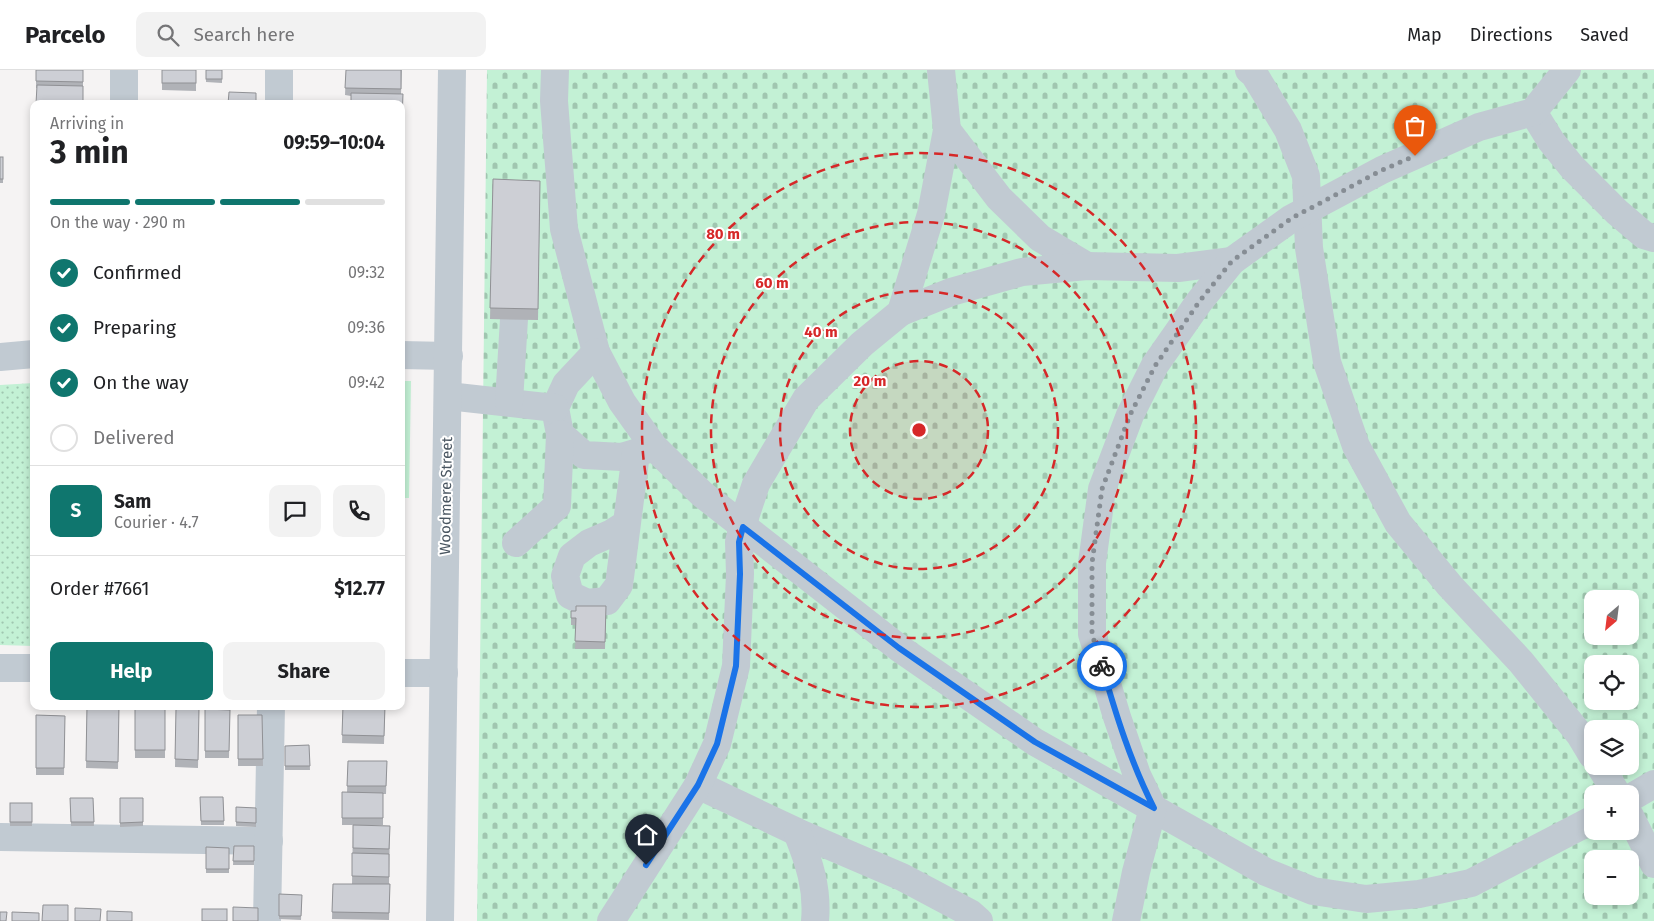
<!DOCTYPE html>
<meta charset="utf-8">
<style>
:root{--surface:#fff;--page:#f2f2f2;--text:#202124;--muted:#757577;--line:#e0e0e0;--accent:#0f766e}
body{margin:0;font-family:"Fira Sans",sans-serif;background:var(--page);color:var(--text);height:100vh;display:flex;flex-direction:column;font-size:19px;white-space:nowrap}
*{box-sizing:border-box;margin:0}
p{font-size:16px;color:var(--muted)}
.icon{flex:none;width:28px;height:28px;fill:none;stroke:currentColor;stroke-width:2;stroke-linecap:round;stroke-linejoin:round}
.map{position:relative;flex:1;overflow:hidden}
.drawer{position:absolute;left:30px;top:30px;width:375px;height:610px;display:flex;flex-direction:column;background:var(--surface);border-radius:10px;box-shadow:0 2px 8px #0003}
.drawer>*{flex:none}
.needle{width:32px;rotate:208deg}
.fabs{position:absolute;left:1584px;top:520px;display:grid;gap:10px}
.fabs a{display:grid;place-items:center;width:55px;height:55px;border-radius:10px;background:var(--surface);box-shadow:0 2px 8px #0003;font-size:25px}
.pin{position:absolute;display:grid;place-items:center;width:42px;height:42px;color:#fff;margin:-51px -21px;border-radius:50% 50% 50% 0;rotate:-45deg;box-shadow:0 0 5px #0007}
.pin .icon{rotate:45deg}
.courier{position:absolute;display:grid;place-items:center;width:50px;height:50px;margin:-25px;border:4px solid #1a73e8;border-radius:50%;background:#fff;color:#222;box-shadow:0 1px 6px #0007}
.headline em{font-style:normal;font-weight:700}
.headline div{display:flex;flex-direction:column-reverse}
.headline{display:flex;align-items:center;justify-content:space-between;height:85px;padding:0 20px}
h1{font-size:32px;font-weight:700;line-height:38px}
.bar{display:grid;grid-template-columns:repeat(4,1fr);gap:8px 5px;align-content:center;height:60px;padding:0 20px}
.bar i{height:6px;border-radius:4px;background:var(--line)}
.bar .selected{background:var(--accent)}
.bar p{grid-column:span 4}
.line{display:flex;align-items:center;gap:12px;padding:0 20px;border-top:1px solid var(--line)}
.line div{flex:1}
.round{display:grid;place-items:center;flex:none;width:52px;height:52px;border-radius:10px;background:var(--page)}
ol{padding:0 20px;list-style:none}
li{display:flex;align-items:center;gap:15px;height:55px}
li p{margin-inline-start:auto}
li .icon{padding:5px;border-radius:50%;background:var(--accent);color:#fff;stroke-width:4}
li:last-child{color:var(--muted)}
li i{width:28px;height:28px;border:2px solid var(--line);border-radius:50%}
.button{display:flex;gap:10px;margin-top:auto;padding:10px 20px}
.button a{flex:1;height:58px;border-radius:10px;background:var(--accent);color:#fff;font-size:20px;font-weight:700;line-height:58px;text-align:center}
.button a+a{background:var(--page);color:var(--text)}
header{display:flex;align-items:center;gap:30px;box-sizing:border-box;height:70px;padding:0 25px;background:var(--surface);border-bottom:1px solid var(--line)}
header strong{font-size:24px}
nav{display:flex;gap:28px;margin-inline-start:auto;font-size:18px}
.search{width:350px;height:45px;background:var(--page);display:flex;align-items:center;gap:12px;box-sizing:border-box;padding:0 18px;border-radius:10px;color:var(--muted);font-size:19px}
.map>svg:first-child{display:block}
</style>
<header>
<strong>Parcelo</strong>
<div class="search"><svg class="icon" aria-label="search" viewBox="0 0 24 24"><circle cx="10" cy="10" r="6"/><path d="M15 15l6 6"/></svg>Search here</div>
<nav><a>Map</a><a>Directions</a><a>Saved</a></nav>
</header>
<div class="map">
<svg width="1654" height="851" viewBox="0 0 1654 851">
<defs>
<pattern id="cemetery-stones" width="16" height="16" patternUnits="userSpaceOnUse" patternTransform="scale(1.25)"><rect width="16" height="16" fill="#c3f1d5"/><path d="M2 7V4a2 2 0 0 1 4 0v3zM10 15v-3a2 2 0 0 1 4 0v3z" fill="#a0c6b0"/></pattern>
<pattern id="park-dots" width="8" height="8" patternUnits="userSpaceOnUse" patternTransform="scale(1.25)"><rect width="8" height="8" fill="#c3f1d5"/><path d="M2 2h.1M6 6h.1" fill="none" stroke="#a0c6b0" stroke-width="1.8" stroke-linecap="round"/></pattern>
</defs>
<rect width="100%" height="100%" fill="#f5f3f3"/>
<polygon fill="#c3f1d5" points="401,311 411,311 409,428 401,428"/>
<path fill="url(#cemetery-stones)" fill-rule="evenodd" d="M487,0h1167v851h-1177zM1592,529h38v37h-38zM1592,594h38v37h-38zM1592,659h38v37h-38zM1592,724h38v37h-38zM1592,789h38v37h-38z"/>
<polygon fill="url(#park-dots)" points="34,313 34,576 0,575 0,315"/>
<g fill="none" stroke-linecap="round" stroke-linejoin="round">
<g stroke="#c1cad2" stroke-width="28">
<polyline points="555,0 554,31 564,159 596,282 622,332 654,377 702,424 899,578 1035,672 1266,802 1313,821 1366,829 1419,824 1471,813 1592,750"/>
<polyline points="1249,0 1254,4 1288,60 1306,106 1309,178 1327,292 1356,376 1398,453 1450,516 1521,592 1580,665 1592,685"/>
<polyline points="124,34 124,0"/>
<polyline points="279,34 279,0"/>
<polyline points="1533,42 1551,71 1572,97 1617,142 1644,165 1654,168"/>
<polyline points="947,60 999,128 1040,168 1087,196"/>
<polyline points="901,242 951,222 1022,202 1087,196 1178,198 1232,191"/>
<polyline points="596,282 566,314 555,338 560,364 584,385 622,387 652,378"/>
<polyline points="401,285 449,286"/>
<polyline points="0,287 34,284"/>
<polyline points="448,326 555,338"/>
<polyline points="509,332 514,249"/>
<polyline points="626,454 612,463 589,473 572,486 565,506 570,525 587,533 607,531 619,515 636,383"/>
<polyline points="516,473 557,436 560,364"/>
<polyline points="0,598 34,598"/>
<polyline points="401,603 444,603"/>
<polyline points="1600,696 1617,724"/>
<polyline points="698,715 797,762 902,807 970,843 979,851"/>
<polyline points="1630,728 1654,714"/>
<polyline points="1630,746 1654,794"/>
<path d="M797,762c12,30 21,56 18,89"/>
<polyline points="0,767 269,771"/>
<polyline points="267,851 271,636"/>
<polyline points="440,851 452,0"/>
<polyline points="611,851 698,715 717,674 736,596 740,504 739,472 746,444 756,414 806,329 862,274 901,242 931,144 947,60 941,0"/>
<polyline points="1126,851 1136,802 1153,738 1137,705 1117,647 1092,564 1092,493 1102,419 1130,345 1155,295 1199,232 1232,191 1292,148 1382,100 1479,57 1533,42 1567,0"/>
</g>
</g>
<g fill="#b0b2b7">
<polygon points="36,0 83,0 83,16 36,18"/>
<polygon points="162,0 196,0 196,21 162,20"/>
<polygon points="206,0 222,0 222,13 206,12"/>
<polygon points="346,0 402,0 401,24 403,24 402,57 401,57 401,34 351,26 345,25"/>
<rect x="0" y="87" width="3" height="26"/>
<polygon points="493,109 540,111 538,250 490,249"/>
<polygon points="606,536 605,579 575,579 576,555 571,555 571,541 576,541"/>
<polygon points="87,636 119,636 118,699 86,698"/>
<polygon points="343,636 385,636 384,674 342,673"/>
<rect x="135" y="638" width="30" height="50"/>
<polygon points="176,639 199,639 198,698 175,697"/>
<polygon points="205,639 230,640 229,688 205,688"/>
<polygon points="36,645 65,646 64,705 36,705"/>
<polygon points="238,645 262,645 263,696 238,696"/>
<polygon points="309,675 310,700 285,700 285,676"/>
<polygon points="348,691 387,691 386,724 383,724 383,755 342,755 342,722 347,723"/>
<polygon points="200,727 223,727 224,755 201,755"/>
<polygon points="70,728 93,728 94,756 71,756"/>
<polygon points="120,728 143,728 143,756 120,757"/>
<rect x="10" y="733" width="22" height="23"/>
<polygon points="236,737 256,738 256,757 236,756"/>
<polygon points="353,755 390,756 389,814 352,814"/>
<polygon points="234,776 254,776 254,795 233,795"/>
<polygon points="206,777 229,778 229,803 206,803"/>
<polygon points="333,814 390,814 389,850 332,849"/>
<polygon points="279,824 302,825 301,850 279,849"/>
</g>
<g fill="#cdcfd5" stroke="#909195">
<polygon points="36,0 83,0 83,12 36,11"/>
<rect x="162" y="0" width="34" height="13"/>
<rect x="206" y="0" width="16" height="9"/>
<polygon points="346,0 401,0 401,19 345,18"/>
<polygon points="37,15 83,16 83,34 36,34"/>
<polygon points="229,22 256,23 256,34 228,34"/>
<polygon points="351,23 403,24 402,50 401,50 401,34 351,34"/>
<rect x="0" y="87" width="3" height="22"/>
<polygon points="493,109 540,111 538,239 490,238"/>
<polygon points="576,536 606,536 605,572 575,571 576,548 571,548 571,541 576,541"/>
<polygon points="87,636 119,636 118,692 86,691"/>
<polygon points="343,636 385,636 384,666 342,665"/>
<rect x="135" y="638" width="30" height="42"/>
<polygon points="176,639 199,639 198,690 175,689"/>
<polygon points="205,639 230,640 229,681 205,681"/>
<polygon points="36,645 65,646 64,698 36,698"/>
<polygon points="238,645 262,645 263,689 238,689"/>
<polygon points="309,675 310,696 285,696 285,676"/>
<polygon points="348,691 387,691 386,716 347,716"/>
<polygon points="342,722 383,723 383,748 342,748"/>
<polygon points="200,727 223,727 224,751 201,751"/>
<polygon points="70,728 93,728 94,752 71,752"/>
<polygon points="120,728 143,728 143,752 120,753"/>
<rect x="10" y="733" width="22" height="19"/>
<polygon points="236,737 256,738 256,753 236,752"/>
<polygon points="353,755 390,756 389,779 353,778"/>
<polygon points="234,776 254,776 254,791 233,791"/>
<polygon points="206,777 229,778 229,799 206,799"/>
<polygon points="352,783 389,784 389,807 352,806"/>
<polygon points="333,814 390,814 389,843 332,842"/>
<polygon points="279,824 302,825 301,846 279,846"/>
<polygon points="43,835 68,835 68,851 42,851"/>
<polygon points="233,837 258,838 258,851 233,851"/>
<polygon points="75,838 101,839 100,851 75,851"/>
<rect x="202" y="839" width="25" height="12"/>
<polygon points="107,841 132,842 132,851 107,851"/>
<polygon points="0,842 7,842 6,851 0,851"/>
<polygon points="12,842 39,843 39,851 12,851"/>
</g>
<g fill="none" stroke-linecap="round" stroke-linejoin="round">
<polyline stroke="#868d94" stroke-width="5" stroke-dasharray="0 9" points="1102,596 1092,564 1092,493 1102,419 1130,345 1155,296 1199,232 1232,191 1292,148 1382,100 1415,86"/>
<path stroke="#1a73e8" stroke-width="6" d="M646,795l52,-80 19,-41 19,-78 4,-92 -1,-32 4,-15 156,121 136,94 119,66c-23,-45 -38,-93 -52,-142"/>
</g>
<circle cx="919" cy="360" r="69" fill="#d62828" fill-opacity=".12"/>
<g fill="none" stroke="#d62828" stroke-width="2.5" stroke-dasharray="9 6">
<circle cx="919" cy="360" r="69"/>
<circle cx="919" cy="360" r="139"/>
<circle cx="919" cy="360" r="208"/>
<circle cx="919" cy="360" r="277"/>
</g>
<g text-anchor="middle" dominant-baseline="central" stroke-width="4" stroke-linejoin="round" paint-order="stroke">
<g font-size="15" fill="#4a5661" stroke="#fff">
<text transform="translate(446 426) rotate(-89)">Woodmere Street</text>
</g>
</g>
<circle cx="919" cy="360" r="8" fill="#d62828" stroke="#fff" stroke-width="2.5"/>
<g font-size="15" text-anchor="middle" font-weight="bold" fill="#d62828" stroke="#fff" stroke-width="4" stroke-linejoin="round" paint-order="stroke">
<text x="723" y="169">80 m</text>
<text x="772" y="218">60 m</text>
<text x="821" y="267">40 m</text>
<text x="870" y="316">20 m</text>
</g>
</svg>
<div class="fabs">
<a><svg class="needle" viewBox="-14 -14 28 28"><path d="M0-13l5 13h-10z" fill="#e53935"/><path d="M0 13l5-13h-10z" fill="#757577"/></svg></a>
<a><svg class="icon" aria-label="locate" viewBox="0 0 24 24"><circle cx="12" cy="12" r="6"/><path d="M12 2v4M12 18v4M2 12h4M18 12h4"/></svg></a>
<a><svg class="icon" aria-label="layers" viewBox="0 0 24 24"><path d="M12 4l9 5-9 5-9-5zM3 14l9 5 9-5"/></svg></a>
<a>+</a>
<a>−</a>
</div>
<div class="pin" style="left:1415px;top:86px;background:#ea580c"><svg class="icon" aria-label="bag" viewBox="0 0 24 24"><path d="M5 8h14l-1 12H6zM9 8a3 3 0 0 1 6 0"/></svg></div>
<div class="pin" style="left:646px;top:795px;background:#1f2937"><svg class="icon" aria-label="home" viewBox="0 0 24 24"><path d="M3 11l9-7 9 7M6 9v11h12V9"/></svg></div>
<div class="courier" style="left:1102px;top:596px"><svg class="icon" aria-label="bike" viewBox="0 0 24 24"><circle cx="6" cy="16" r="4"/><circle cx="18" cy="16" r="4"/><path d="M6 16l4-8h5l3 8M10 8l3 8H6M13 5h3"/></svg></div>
<section class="drawer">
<div class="headline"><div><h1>3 min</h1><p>Arriving in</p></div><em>09:59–10:04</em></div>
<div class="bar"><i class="selected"></i><i class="selected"></i><i class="selected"></i><i></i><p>On the way · 290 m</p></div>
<ol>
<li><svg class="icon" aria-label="check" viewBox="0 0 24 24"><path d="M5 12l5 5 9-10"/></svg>Confirmed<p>09:32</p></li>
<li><svg class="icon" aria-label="check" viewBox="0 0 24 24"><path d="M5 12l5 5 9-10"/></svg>Preparing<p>09:36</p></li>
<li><svg class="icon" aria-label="check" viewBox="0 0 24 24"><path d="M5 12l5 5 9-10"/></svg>On the way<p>09:42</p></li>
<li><i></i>Delivered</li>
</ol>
<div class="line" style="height:90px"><b class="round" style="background:var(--accent);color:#fff">S</b><div><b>Sam</b><p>Courier · 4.7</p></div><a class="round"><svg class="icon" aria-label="chat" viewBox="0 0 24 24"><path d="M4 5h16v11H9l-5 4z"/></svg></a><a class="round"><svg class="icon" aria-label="phone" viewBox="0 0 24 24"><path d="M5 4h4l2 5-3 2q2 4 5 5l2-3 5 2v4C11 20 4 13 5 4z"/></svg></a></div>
<div class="line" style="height:65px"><div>Order #7661</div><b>$12.77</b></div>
<div class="button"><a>Help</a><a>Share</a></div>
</section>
</div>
